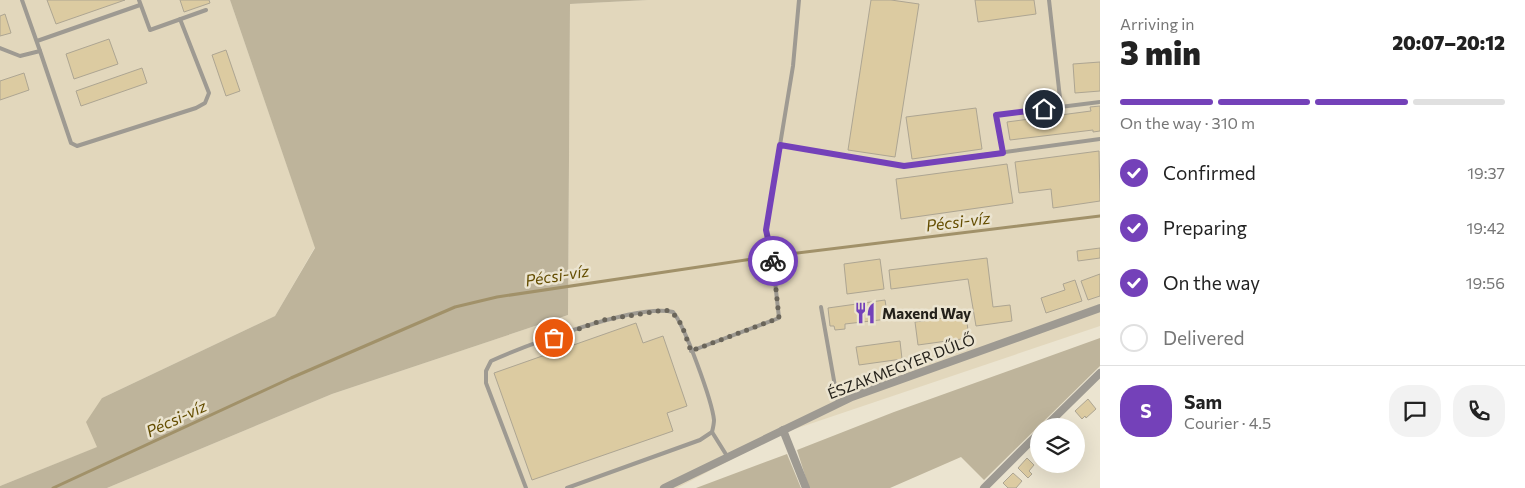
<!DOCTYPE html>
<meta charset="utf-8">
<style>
:root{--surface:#fff;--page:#f2f2f2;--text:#222;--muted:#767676;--line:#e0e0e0;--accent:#7441b9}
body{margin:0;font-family:Commissioner,sans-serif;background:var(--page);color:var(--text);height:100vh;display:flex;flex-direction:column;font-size:19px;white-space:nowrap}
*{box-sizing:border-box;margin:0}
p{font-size:16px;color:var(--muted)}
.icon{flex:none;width:28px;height:28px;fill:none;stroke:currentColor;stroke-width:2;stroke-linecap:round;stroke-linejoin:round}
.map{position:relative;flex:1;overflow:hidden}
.drawer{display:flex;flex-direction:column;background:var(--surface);width:425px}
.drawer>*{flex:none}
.tools{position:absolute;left:1030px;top:418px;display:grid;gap:10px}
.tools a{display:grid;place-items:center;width:55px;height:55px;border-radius:50%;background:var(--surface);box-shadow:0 5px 20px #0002;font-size:25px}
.pin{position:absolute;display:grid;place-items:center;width:42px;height:42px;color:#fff;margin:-21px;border:2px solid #fff;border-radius:50%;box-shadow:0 1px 5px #0007}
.courier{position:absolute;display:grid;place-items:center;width:50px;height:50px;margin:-25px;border:4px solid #7441b9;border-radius:50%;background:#fff;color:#222;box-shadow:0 1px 6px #0007}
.overview em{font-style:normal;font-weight:800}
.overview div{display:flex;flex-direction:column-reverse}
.overview{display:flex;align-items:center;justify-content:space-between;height:85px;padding:0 20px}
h1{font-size:32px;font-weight:800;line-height:38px}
.bar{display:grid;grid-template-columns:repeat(4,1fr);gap:8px 5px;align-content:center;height:60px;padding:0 20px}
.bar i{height:6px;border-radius:4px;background:var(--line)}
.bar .selected{background:var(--accent)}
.bar p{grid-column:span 4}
.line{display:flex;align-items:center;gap:12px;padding:0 20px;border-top:1px solid var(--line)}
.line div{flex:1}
.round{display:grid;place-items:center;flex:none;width:52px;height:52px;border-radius:20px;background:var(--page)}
ol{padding:0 20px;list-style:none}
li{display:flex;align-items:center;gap:15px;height:55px}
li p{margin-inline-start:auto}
li .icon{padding:5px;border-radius:50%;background:var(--accent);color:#fff;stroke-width:4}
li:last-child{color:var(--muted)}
li i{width:28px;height:28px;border:2px solid var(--line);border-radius:50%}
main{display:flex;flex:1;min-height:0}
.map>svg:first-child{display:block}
</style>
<main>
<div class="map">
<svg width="1100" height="488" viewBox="0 0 1100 488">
<rect width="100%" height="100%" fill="#ebe4d0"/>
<g fill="#e2d7bc">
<polygon points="0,0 230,0 315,247 275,316 102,398 98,447 0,486"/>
<polygon points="648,0 1100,0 1100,326 780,434 677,488 107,488 332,394 568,315 570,4"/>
</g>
<g fill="#beb49b">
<polygon points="230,0 648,0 570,4 568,315 332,394 107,488 0,488 0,486 97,447 86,422 102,398 275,316 315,248"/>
<polygon points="1100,338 1100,366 984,480 961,457 890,488 809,488 797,450 894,412"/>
<polygon points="787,454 801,488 696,488"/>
</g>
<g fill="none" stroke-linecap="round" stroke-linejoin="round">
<polyline stroke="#a19169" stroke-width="3" points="53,488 291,378 455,307 497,297 773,256 1100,216"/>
</g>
<g fill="#dccba1" stroke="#ada592">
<polygon points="47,0 125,0 56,24"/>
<polygon points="180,0 209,0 210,3 184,12"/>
<polygon points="871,0 891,0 919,4 895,157 848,150"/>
<polygon points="975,0 1034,0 1036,14 978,22"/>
<polygon points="5,14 11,33 0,36 0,16"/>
<polygon points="109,39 118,64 74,79 66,54"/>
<polygon points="226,50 240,91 226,96 212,55"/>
<polygon points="1100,62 1100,91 1075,93 1073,64"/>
<polygon points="142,68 147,83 81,106 76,91"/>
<polygon points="24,73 29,90 0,100 0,81"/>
<polygon points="1100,106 1100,131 1093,132 1093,130 1010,140 1007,122 1091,111 1090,107"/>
<polygon points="976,108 982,149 912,159 906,117"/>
<polygon points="1099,151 1100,201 1053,208 1051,189 1019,193 1015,162"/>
<polygon points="1007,164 1013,203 901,219 896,179"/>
<polygon points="1100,248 1100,258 1078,261 1077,251"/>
<polygon points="987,258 993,307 1010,305 1012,321 976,326 968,279 891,289 889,270"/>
<polygon points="880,259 884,289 847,294 844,264"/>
<polygon points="1100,274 1100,296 1088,300 1081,281"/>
<polygon points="1075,280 1082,301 1046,313 1041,298 1065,290 1063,284"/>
<polygon points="885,300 888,319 845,324 845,329 835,330 834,326 830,326 828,308"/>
<polygon points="966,315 969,338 918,345 915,322"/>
<polygon points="636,323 643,343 663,336 687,406 667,413 673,431 532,480 494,373"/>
<polygon points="900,341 902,359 859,365 856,347"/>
<polygon points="1088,399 1096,409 1086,418 1085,416 1082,419 1075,411"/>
<polygon points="1027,458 1034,465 1029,471 1032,474 1028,478 1018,468"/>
<polygon points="1013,473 1022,481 1016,488 1008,488 1003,483"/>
</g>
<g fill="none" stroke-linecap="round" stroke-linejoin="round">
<g stroke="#9e9a92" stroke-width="4">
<polyline points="139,0 150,30 206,10"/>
<polyline points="1049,0 1061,107"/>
<polyline points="37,41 140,5"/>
<polyline points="0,48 20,56 40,51 22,0"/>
<polyline points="40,51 71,143 77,146 196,108 205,103 209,93 180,19"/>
<polyline points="780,145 904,166 1100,139"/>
<polyline points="1003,153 996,115 1100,102"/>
<polyline points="821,307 838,403"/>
<polyline points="691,351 779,318 773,263 766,230 793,66 799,0"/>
<polyline points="712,432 727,456"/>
<path d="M526,488l-40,-105v-12l5,-10c36,-16 146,-58 182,-49 12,14 39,89 41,108 0,4 -1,8 -2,12l-12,8 -133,48"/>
</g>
<g stroke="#9e9a92" stroke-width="8">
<polyline points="1046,426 1100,373"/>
<polyline points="783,430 806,488"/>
<polyline points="664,488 852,397 1100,308"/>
<polyline points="984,488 1039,433"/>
</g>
</g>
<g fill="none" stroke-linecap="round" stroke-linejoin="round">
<path stroke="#6a655a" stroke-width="5" stroke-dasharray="0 9" d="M554,338l49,-18 62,-10c17,4 20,27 26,41l88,-33 -6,-57"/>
<polyline stroke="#7441b9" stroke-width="6" points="773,261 766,230 780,145 904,166 1003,153 996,115 1044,109"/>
</g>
<defs>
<g id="restaurant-bare" transform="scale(1.725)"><path d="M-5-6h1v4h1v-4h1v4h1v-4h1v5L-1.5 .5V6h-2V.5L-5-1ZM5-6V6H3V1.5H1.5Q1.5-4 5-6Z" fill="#7441b9" stroke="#ebe4d0" stroke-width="2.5" paint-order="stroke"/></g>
</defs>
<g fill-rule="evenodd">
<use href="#restaurant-bare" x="865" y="313"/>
</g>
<g text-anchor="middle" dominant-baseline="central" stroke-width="5" stroke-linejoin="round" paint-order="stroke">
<g font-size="15" font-weight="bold" fill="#24211a" stroke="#ebe4d0" text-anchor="start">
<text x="882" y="313">Maxend Way</text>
</g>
<g font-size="15" fill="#24211a" stroke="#ebe4d0">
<text transform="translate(901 366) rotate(-21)">ÉSZAKMEGYER DŰLŐ</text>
</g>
<g font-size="16" font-style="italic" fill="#644d00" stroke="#ebe4d0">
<text transform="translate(958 221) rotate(-7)">Pécsi-víz</text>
<text transform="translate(557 275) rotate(-9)">Pécsi-víz</text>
<text transform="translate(176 418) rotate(-25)">Pécsi-víz</text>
</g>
</g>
</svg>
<div class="tools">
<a><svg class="icon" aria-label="layers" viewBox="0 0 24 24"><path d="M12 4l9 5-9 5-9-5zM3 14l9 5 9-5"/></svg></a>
</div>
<div class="pin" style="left:554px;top:338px;background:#ea580c"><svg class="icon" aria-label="bag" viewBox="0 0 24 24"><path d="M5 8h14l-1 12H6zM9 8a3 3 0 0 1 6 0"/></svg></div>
<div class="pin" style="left:1044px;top:109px;background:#1f2937"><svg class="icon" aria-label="home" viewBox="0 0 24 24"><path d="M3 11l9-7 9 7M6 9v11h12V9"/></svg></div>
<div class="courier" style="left:773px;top:261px"><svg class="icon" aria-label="bike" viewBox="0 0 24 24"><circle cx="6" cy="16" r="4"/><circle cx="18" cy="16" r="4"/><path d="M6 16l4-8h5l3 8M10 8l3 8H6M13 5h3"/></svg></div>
</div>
<section class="drawer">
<div class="overview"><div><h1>3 min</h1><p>Arriving in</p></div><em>20:07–20:12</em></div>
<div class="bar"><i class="selected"></i><i class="selected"></i><i class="selected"></i><i></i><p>On the way · 310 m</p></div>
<ol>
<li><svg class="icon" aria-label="check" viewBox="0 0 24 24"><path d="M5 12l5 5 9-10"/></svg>Confirmed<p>19:37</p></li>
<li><svg class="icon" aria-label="check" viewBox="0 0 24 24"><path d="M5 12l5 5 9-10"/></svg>Preparing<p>19:42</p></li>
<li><svg class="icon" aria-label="check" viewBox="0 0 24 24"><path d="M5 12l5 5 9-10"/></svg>On the way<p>19:56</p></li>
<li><i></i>Delivered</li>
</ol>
<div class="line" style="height:90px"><b class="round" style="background:var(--accent);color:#fff">S</b><div><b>Sam</b><p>Courier · 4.5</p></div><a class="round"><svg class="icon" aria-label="chat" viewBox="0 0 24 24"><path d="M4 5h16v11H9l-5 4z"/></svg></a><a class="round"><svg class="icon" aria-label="phone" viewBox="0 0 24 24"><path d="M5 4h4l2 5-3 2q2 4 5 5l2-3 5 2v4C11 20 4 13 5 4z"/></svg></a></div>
</section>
</main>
